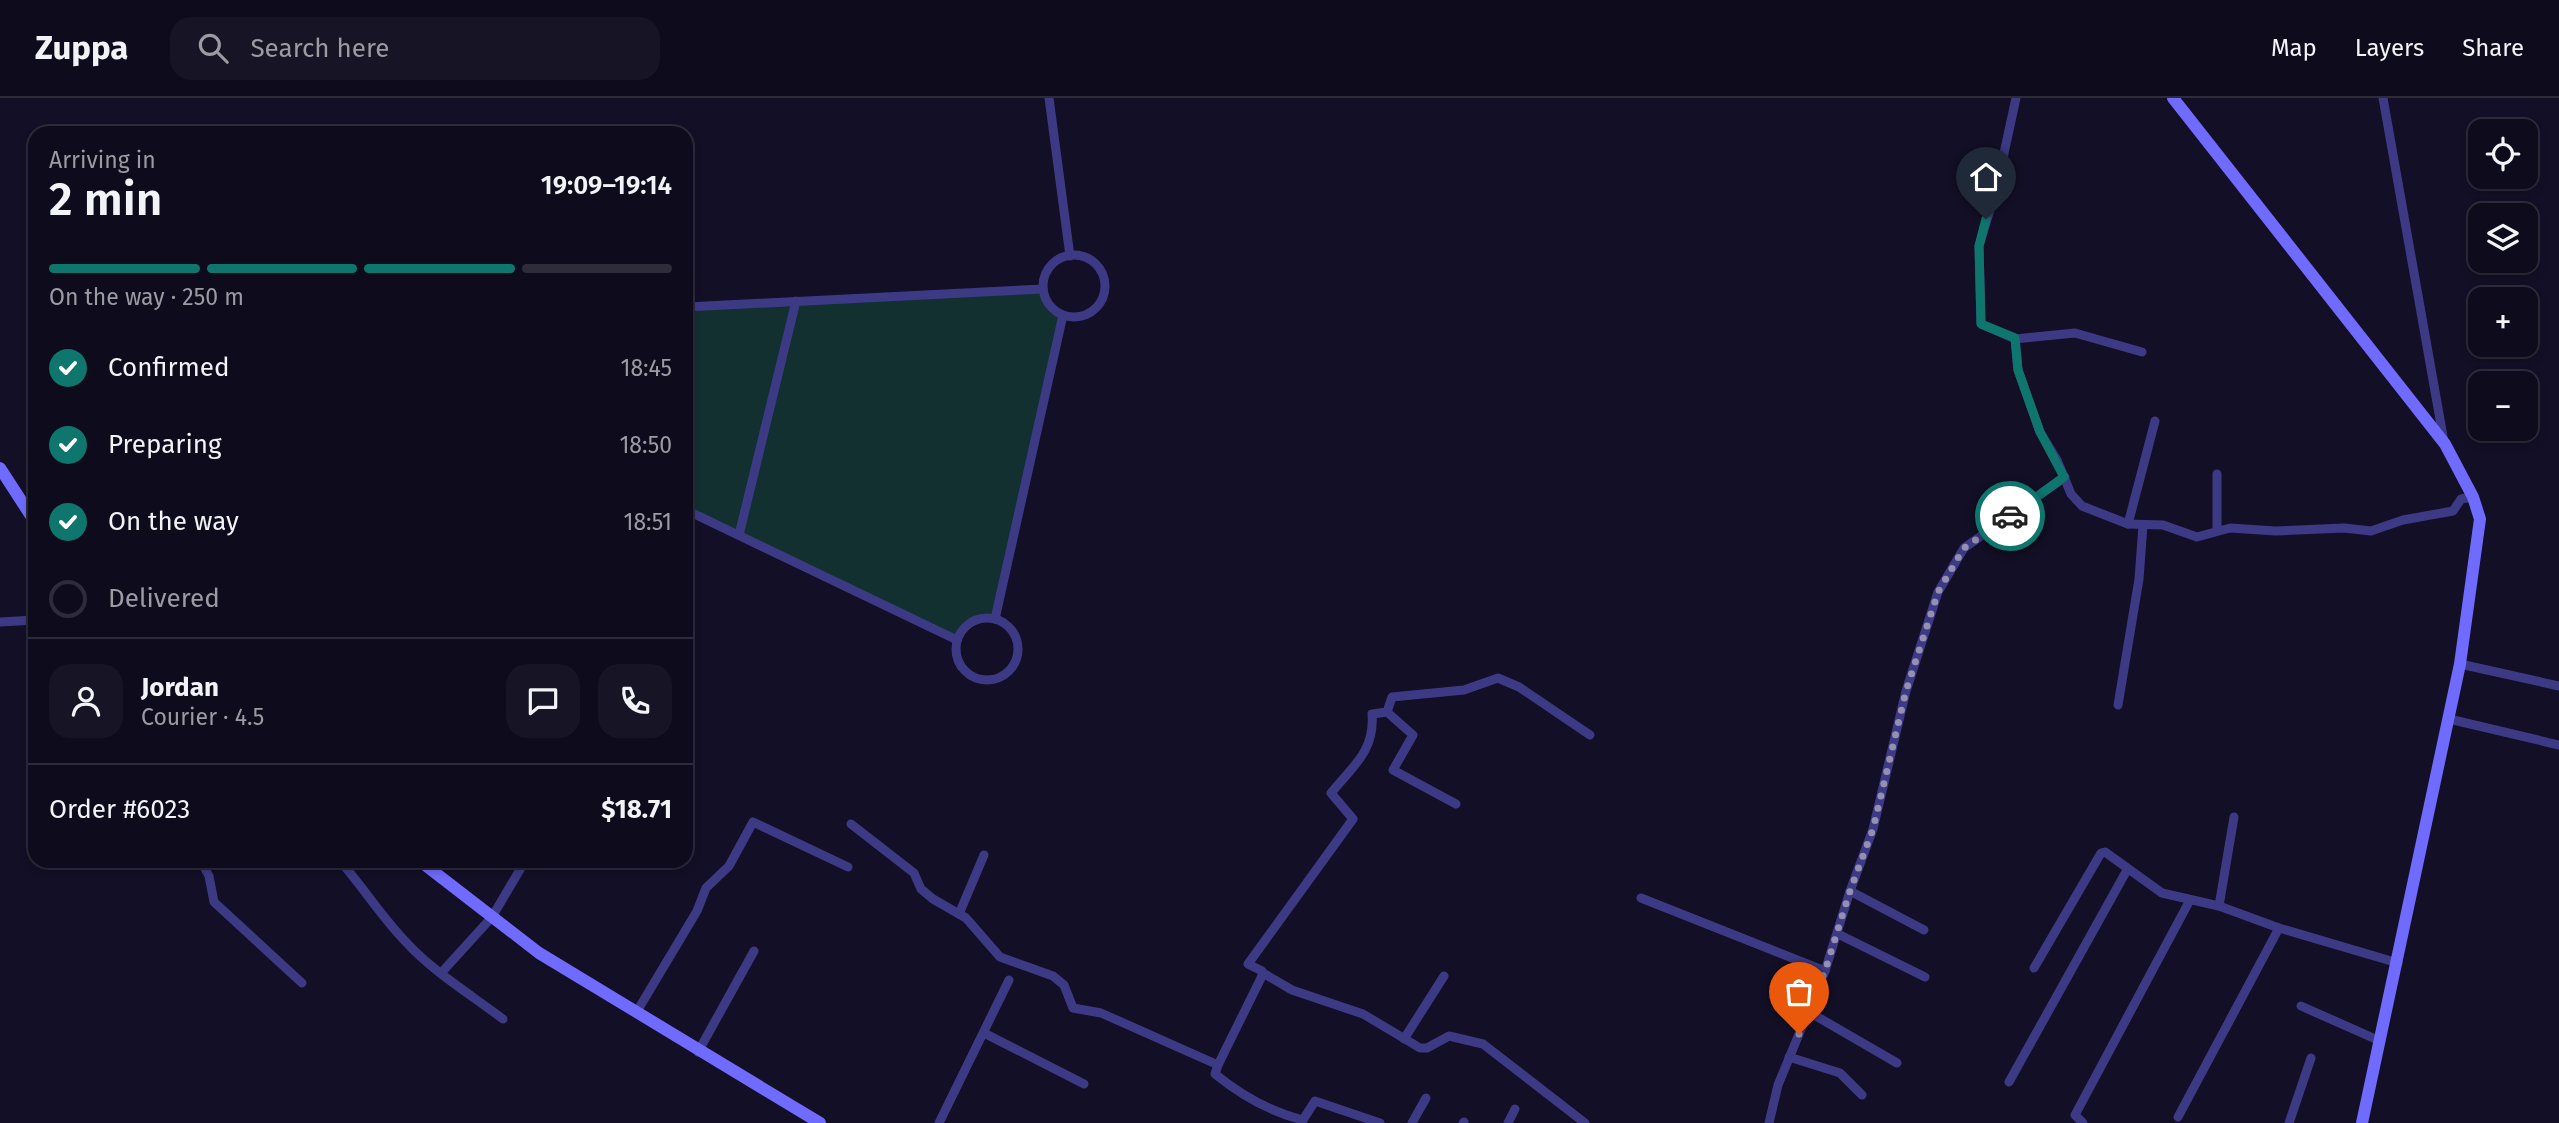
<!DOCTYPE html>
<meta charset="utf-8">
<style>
:root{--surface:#0e0b1c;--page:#171425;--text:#f1f3f6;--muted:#9b9ba3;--line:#2e2b3b;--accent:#0f766e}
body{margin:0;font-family:"Fira Sans",sans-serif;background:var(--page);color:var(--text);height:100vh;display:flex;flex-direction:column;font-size:26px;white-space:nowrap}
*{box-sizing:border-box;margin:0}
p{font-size:23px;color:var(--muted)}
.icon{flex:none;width:38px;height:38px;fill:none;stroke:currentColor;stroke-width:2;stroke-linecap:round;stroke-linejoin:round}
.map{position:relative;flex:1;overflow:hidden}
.panel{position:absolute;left:28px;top:28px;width:665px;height:742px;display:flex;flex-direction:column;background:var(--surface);border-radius:21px;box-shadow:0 4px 10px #0003,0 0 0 2px var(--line)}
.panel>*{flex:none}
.fabs{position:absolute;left:2468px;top:21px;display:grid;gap:14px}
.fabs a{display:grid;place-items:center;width:70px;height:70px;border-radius:14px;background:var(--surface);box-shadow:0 4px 10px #0003,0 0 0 2px var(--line);font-size:35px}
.pin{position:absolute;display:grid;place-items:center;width:60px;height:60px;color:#fff;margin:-72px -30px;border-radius:50% 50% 50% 0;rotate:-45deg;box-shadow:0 0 7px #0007}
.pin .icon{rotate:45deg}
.courier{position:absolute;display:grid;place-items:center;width:70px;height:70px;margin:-35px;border:5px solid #0f766e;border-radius:50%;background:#fff;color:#222;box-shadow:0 2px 9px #0007}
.head em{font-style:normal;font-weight:600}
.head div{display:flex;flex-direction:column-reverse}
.head{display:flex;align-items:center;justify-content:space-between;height:119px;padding:0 21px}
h1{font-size:46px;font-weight:600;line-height:52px}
.bar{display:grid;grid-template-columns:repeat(4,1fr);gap:10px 7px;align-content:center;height:84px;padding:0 21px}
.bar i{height:9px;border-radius:5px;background:var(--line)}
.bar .current{background:var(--accent)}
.bar p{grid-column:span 4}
.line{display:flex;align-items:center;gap:18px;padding:0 21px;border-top:2px solid var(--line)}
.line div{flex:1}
.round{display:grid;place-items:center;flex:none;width:74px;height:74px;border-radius:21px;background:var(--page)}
ol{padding:0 21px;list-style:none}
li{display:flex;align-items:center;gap:21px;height:77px}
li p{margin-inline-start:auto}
li .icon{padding:7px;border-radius:50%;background:var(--accent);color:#fff;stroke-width:4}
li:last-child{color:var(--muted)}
li i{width:38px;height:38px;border:4px solid var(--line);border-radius:50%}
header{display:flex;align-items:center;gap:42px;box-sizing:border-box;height:98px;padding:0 35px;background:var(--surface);border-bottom:2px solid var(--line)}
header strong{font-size:33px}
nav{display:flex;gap:38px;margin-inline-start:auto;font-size:24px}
.search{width:490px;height:63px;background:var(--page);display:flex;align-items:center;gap:18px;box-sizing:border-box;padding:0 24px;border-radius:21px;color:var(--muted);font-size:26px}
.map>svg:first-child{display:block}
</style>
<header>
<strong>Zuppa</strong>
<div class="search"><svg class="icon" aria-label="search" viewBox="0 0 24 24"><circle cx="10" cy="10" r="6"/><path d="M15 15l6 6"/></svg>Search here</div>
<nav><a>Map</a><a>Layers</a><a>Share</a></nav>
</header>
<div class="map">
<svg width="2559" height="1025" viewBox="0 0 2559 1025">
<rect width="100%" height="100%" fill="#130f26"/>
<polygon fill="#12302f" points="1043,191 1046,202 1063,217 995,521 972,524 957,542 686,412 686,209"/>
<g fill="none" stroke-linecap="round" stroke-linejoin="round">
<g stroke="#3d3a85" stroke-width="9">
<polyline points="1049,0 1070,158"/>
<polyline points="2016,0 1996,92 1979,148 1981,226 2015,241 2018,272 2040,334 2057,362 2071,396 2082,408 2128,426 2163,427 2197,439 2230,430 2276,433 2344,430 2371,433 2403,422 2453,413 2461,401 2473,399"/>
<polyline points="2383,0 2444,344"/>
<circle cx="1074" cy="188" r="31"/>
<polyline points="686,209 1043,191"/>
<polyline points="2015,241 2075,235 2142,254"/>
<polyline points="686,412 957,542"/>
<polyline points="2128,426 2155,323"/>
<polyline points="2217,433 2217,376"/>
<polyline points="739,437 796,203"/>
<circle cx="987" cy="551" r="31"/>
<polyline points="995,521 1063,217"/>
<polyline points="0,524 35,522"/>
<polyline points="2460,566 2559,588"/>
<polyline points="2118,607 2139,481 2143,427"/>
<polyline points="1387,614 1413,637 1393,672 1456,706"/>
<polyline points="2449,621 2559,647"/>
<path d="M851,726l63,49 7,16 12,10 33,19 34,39 53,19 11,9 9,23 28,5 117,52 -3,9c26,21 55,38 88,46"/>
<polyline points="201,763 209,778 214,804 302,885"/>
<path d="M340,763c23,26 41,55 65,80 27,30 65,53 98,78"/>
<polyline points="1850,793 1924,832"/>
<polyline points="1641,800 1825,873"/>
<polyline points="2219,808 2234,719"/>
<polyline points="959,816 984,757"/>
<polyline points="1838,836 1925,879"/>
<polyline points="2034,870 2101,755 2105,754 2162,795 2219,808 2279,830 2398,865"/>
<polyline points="442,874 492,819 525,763"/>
<polyline points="1263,875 1292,892 1363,916 1420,950 1427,950 1449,938 1483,946 1585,1025"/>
<polyline points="2301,908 2380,943"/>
<polyline points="1809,914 1897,965"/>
<polyline points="636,915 697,813 706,790 729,768 753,724 848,769"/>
<polyline points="984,935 1084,986"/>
<polyline points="1404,941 1444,878"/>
<polyline points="698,954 754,853"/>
<polyline points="1789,959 1840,975 1862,997"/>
<path d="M1218,967l44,-89v-5l-14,-7 105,-145 -22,-26c22,-27 44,-42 41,-79l15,-2 5,-15 72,-7 34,-12 21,9 71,48"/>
<polyline points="2009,984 2127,772"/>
<polyline points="2178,1019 2279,830"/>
<polyline points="939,1025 1009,882"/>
<polyline points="1301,1025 1315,1003 1380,1025"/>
<polyline points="1412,1025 1426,1000"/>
<polyline points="1463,1025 1464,1024"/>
<polyline points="1508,1025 1515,1011"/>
<polyline points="1769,1025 1778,987 1825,873 1850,793 1873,731 1906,593 1938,494 1964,450 2065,379"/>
<polyline points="2083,1025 2075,1017 2190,802"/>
<polyline points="2289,1025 2311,960"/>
</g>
<g stroke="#6f6bff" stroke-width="12">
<polyline points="2173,0 2445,346 2473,399 2480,421 2460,566 2362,1025"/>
<polyline points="0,370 35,424"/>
<polyline points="420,763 539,855 820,1025"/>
</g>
</g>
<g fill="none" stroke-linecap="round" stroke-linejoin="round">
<polyline stroke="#948fb3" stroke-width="7" stroke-dasharray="0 12.6" points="1799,936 1825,873 1850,793 1873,731 1906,593 1938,494 1964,450 2010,418"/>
<polyline stroke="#0f766e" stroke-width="9" points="1986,121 1979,148 1981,226 2015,240 2018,272 2040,334 2064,379 2010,418"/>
</g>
</svg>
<div class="fabs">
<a><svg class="icon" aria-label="locate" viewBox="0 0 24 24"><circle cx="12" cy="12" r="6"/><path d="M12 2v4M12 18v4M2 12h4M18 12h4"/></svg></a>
<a><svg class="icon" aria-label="layers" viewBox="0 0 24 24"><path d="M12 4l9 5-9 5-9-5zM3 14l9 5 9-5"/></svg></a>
<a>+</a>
<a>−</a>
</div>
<div class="pin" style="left:1799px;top:936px;background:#ea580c"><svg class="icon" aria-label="bag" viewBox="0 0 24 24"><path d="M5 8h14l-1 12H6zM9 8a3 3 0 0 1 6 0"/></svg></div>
<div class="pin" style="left:1986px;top:121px;background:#1f2937"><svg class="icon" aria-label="home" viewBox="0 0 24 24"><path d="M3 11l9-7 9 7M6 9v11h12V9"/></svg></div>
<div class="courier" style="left:2010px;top:418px"><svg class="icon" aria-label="car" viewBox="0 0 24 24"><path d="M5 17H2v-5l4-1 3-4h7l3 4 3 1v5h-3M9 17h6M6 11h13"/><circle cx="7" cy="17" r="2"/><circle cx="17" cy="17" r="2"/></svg></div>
<section class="panel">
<div class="head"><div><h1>2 min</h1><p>Arriving in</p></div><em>19:09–19:14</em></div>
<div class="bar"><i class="current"></i><i class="current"></i><i class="current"></i><i></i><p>On the way · 250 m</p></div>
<ol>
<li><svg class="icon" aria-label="check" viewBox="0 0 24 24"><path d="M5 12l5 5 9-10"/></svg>Confirmed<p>18:45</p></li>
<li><svg class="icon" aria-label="check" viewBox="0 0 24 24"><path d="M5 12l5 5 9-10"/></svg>Preparing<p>18:50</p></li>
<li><svg class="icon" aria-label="check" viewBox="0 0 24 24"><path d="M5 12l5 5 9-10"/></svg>On the way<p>18:51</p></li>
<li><i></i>Delivered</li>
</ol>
<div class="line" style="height:126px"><a class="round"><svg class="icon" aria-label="person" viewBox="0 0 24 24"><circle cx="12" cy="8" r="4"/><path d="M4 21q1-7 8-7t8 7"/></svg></a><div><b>Jordan</b><p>Courier · 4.5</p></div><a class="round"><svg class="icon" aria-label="chat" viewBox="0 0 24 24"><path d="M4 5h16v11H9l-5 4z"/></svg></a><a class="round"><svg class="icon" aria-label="phone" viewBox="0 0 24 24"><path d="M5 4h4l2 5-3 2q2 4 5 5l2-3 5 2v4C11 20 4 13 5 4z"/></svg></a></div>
<div class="line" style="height:91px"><div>Order #6023</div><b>$18.71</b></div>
</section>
</div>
